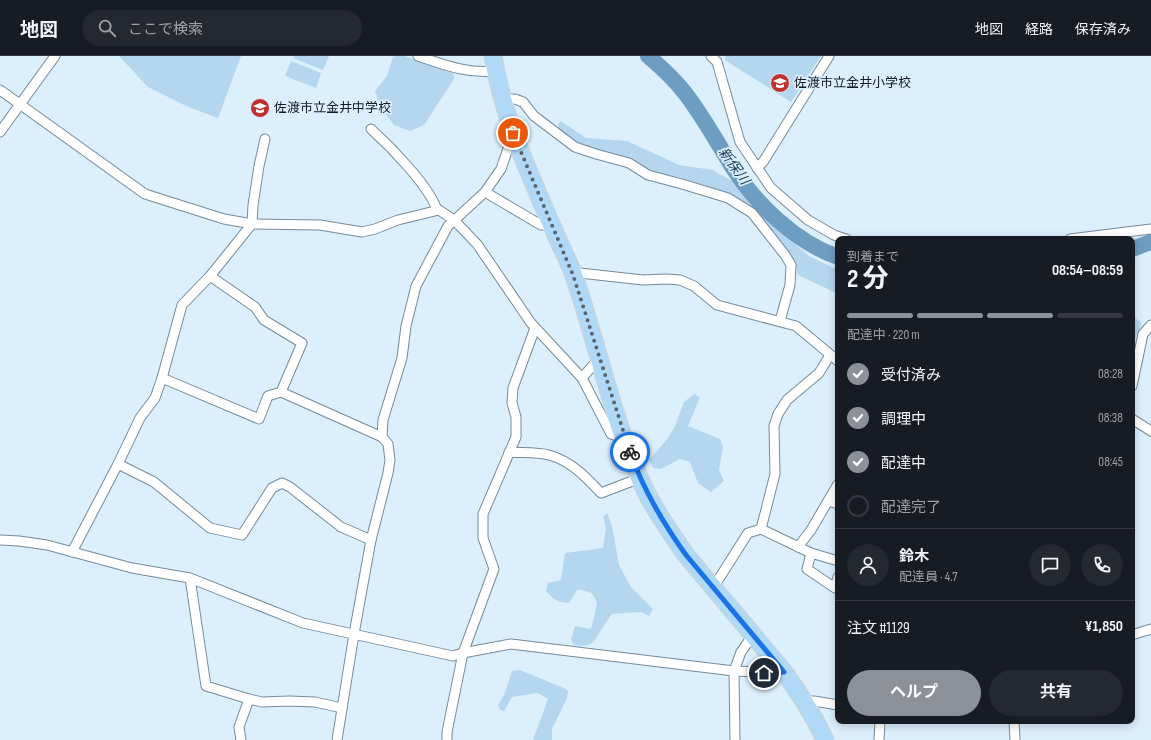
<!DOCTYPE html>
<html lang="ja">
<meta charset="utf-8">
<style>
:root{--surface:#171b24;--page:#242831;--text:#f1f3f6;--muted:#9ea1a6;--line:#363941;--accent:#8c9099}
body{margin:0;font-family:"Sofia Sans Condensed","Noto Sans JP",sans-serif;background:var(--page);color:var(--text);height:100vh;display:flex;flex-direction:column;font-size:15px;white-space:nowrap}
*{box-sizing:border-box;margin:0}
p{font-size:13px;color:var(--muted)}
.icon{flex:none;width:22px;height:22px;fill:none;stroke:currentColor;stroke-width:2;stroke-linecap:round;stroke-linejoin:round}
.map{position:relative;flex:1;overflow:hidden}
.details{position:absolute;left:835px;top:180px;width:300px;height:488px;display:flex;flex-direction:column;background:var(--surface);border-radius:8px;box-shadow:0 2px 10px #0003}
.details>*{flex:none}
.pin{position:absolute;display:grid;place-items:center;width:34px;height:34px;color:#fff;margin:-17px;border:2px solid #fff;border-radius:50%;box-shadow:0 1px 4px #0007}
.courier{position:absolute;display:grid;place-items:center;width:40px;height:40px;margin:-20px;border:3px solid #1a73e8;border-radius:50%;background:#fff;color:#222;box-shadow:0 1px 5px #0007}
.summary em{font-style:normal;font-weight:700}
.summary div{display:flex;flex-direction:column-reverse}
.summary{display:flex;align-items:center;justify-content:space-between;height:68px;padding:0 12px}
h1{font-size:26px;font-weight:700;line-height:30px}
.bar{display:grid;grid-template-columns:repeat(4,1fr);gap:6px 4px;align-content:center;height:48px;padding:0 12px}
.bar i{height:5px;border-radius:3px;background:var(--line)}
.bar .active{background:var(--accent)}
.bar p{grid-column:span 4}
.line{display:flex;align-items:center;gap:10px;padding:0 12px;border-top:1px solid var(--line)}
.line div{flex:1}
.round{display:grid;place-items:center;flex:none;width:42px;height:42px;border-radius:21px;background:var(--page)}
ol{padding:0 12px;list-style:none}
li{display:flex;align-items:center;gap:12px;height:44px}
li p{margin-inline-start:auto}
li .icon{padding:4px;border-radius:50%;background:var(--accent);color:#fff;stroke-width:4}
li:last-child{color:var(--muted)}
li i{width:22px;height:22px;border:2px solid var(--line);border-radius:50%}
.button{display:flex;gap:8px;margin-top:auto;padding:8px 12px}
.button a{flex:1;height:46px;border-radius:24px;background:var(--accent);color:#fff;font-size:16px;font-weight:700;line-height:46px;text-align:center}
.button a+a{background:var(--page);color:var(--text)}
header{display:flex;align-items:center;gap:24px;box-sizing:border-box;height:56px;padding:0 20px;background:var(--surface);border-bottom:1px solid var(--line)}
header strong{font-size:19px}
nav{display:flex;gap:22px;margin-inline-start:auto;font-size:14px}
.search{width:280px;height:36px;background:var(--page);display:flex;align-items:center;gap:10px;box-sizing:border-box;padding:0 14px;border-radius:22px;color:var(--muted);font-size:15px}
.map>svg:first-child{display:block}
</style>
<header>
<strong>地図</strong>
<div class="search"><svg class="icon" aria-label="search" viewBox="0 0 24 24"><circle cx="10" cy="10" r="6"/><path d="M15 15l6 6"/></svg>ここで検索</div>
<nav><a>地図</a><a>経路</a><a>保存済み</a></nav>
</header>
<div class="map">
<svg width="1151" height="684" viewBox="0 0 1151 684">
<rect width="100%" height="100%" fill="#dceffd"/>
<g fill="#b5d6ef">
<polygon points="119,0 241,0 218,62 186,50 148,31"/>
<polygon points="294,0 329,0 323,14 293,2"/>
<polygon points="396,0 405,0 453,17 454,23 424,69 410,75 394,69 381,52 375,35 387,20 393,1"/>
<polygon points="726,0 821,0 791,46 725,4"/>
<polygon points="291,5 321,17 316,32 285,20"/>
<polygon points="560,65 567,69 586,82 627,85 679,109 713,114 739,129 786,180 809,200 838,214 838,238 798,219 795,206 756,156 743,145 713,132 679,121 652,116 630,103 584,90 559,74 558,69"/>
<polygon points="1132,260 1141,266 1140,272 1135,282 1132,283"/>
<polygon points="694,338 700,341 688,370 720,383 723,391 719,414 724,425 711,436 698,427 690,406 680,403 661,413 653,412 649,404 668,382 675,370 684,346"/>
<path d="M607,457l5,13 7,39 12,22 22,22 -4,7 -8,-4 -29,2c-3,4 -6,8 -9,13 -9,13 -9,22 -29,18l-3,-5 4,-14 16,3 4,-15 2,-12 -5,-9 -10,-3h-5l-8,13c-12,-1 -15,-3 -23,-12l2,-8 13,-3 4,-27 38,-5 3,-19 -3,-12z"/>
<polygon points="520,614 564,632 568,635 567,642 552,673 552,684 533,684 548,643 538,637 512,641 504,655 500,654 498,649 504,639 512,615"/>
</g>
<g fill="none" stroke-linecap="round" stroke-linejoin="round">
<g stroke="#6d9ec1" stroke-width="16">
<path d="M648,0c13,11 26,23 37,37 17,22 31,47 46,72 24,38 64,77 107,92"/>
<polyline points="1132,193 1151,186"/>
</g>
<g stroke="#758b9b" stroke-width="11">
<g id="street">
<path d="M418,0c27,9 49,18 77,15"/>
<polyline points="711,0 717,6 740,86 771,132 808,164 834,179 846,183"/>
<polyline points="0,34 145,138 224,163 252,168 320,169 362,176 375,173 398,164 439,154 454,164 477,188 531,267 582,322 611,378 614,379 623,376"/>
<polyline points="502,43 515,43 523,46 534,60 575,91 596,98 629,107 648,119 682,128 728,142 752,157 785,199 791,209 790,229 780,265"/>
<path d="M371,73c20,18 58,57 66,81"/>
<polyline points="0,76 55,0"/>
<polyline points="757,112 763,106 829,0"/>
<polyline points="485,136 541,169 552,169"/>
<polyline points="1070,183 1151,173"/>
<polyline points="573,219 580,217 643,224 667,223 680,224 694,230 717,249 796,270 838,305"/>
<polyline points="162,322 259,363 268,340 281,336 302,287 264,264 255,251 210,220"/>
<polyline points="582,322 595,307"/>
<polyline points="1132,330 1143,278 1151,269"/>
<polyline points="281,336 382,381"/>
<polyline points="1132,363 1151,375"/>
<path d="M509,396c13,1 28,0 40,3 22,6 37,22 52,38l39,-15"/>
<polyline points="118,408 140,362 155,342 162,322 182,249 210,220 252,168 253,149 259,110 265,83"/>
<polyline points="828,445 838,448"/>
<polyline points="761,473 811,497 838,505"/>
<polyline points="0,484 19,485 47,489 132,512 190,522 303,567 453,600 463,597 511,588 734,615 778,617 784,616"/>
<polyline points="798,491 811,474 838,428"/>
<polyline points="72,496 118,408 154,426 210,472 242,479 272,432 282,427 290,431 341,471 371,484"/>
<polyline points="811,497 807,513 835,532 838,521"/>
<polyline points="190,522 206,630 249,643 262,646 289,645 315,646 342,652"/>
<polyline points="713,532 748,477 761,473 775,418 774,370 778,358 787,344 819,317 830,299"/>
<polyline points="1132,577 1135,578 1151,573"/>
<polyline points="805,645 814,645 838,649"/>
<polyline points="1014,665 1015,684"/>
<polyline points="241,684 239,671 249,643"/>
<polyline points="337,684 354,578 371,484 388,417 390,404 388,388 382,381 383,364 402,302 406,270 416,230 448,170 485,136 501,113 513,78"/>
<polyline points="447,684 447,676 463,597 494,513 483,482 483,458 516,381 516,361 512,347 513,332 535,272"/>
<polyline points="735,684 734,615 741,596 753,579"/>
<polyline points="879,684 880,665"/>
</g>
</g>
<g stroke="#d0d2d3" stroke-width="19">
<path id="highway" d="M493,0c10,63 38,121 63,179 6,14 13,27 18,41 25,72 39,149 73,218 11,21 25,41 39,61l98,117c16,22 30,44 41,68"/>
</g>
<use href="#street" stroke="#fff" stroke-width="9"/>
<use href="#highway" stroke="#b0d9f8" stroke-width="17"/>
</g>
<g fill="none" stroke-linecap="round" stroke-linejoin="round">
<polyline stroke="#5a666f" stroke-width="4" stroke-dasharray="0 7.2" points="513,77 573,219 630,396"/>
<path stroke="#1a73e8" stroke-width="5" d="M630,396c13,37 33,71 56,103l98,117 -20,1"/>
</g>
<defs>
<g id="school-disc" transform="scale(1)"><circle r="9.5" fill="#bf312c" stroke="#dceffd"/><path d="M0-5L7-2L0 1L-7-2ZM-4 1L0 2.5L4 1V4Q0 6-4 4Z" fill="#fff"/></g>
</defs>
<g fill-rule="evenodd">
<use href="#school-disc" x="780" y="27"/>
<use href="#school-disc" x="260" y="52"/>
</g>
<g text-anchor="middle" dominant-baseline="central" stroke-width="3.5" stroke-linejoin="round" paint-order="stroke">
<g font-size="13" fill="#141c23" stroke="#dceffd" text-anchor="start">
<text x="794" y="27">佐渡市立金井小学校</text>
<text x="274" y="52">佐渡市立金井中学校</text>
</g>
<g font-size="14" font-style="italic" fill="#143c55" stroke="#dceffd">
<text transform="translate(734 110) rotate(54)">新保川</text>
</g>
</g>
</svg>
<div class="pin" style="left:513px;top:77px;background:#ea580c"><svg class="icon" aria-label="bag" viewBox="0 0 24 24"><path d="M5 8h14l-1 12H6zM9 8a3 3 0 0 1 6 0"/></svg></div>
<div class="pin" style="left:764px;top:617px;background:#1f2937"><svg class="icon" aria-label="home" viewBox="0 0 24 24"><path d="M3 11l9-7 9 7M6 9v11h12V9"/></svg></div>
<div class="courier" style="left:630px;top:396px"><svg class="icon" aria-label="bike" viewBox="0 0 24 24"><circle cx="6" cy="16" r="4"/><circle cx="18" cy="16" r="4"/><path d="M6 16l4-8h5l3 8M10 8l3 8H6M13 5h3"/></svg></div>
<section class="details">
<div class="summary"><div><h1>2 分</h1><p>到着まで</p></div><em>08:54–08:59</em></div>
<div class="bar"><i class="active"></i><i class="active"></i><i class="active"></i><i></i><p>配達中 · 220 m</p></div>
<ol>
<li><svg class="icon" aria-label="check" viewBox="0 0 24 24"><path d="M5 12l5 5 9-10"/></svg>受付済み<p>08:28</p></li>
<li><svg class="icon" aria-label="check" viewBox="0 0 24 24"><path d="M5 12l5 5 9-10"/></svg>調理中<p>08:38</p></li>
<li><svg class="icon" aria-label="check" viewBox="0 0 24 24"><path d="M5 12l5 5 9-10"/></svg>配達中<p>08:45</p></li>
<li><i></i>配達完了</li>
</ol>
<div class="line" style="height:72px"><a class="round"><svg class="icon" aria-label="person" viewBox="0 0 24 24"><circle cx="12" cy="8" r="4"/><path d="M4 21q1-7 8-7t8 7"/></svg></a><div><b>鈴木</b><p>配達員 · 4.7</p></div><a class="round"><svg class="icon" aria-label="chat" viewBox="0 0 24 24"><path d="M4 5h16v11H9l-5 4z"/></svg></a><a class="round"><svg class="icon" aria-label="phone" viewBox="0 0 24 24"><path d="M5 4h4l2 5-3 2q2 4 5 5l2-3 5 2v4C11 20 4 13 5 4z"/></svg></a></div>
<div class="line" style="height:52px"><div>注文 #1129</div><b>¥1,850</b></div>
<div class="button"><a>ヘルプ</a><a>共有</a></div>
</section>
</div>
